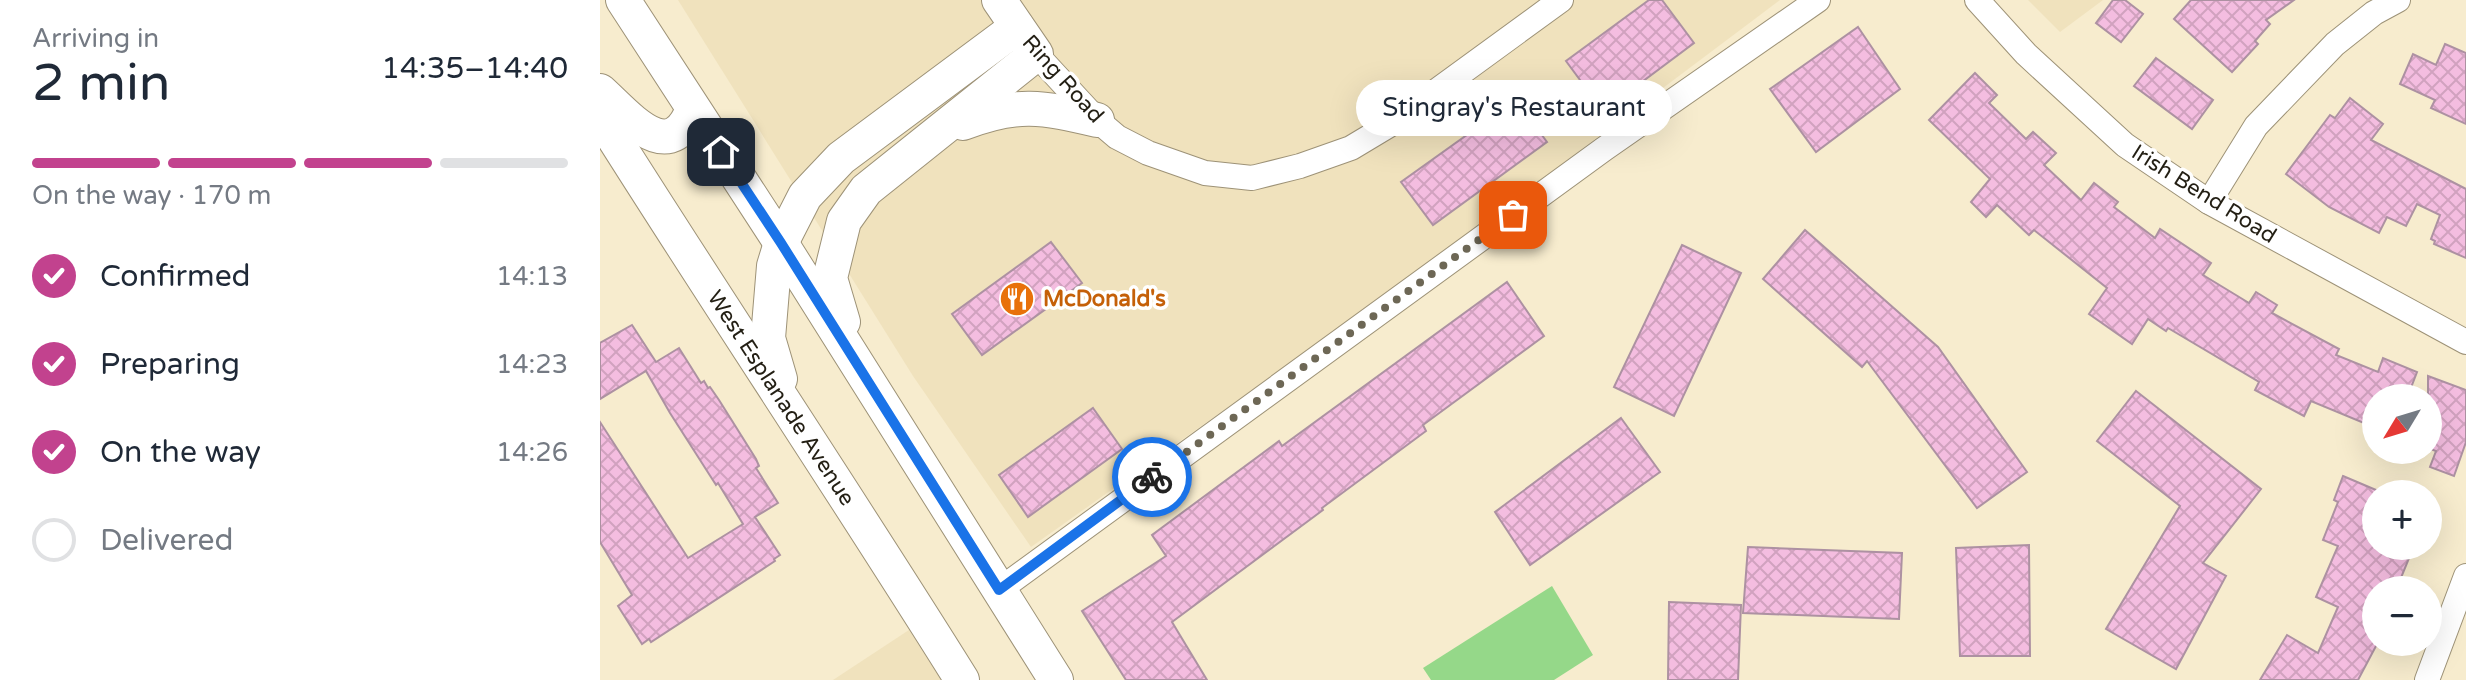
<!DOCTYPE html>
<meta charset="utf-8">
<style>
:root{--surface:#fff;--page:#f2f2f3;--text:#1f2937;--muted:#747a83;--line:#e0e1e3;--accent:#c2428e}
body{margin:0;font-family:"Varela Round",sans-serif;background:var(--page);color:var(--text);height:100vh;display:flex;flex-direction:column;font-size:30px;white-space:nowrap}
*{box-sizing:border-box;margin:0}
p{font-size:26px;color:var(--muted)}
.icon{flex:none;width:44px;height:44px;fill:none;stroke:currentColor;stroke-width:2;stroke-linecap:round;stroke-linejoin:round}
.map{position:relative;flex:1;overflow:hidden}
.details{display:flex;flex-direction:column;background:var(--surface);width:600px}
.details>*{flex:none}
.needle{width:52px;rotate:232deg}
.controls{position:absolute;left:1762px;top:384px;display:grid;gap:16px}
.controls a{display:grid;place-items:center;width:80px;height:80px;border-radius:50%;background:var(--surface);box-shadow:0 8px 32px #0002;font-size:40px}
.pin{position:absolute;display:grid;place-items:center;width:68px;height:68px;color:#fff;margin:-34px;border-radius:16px;box-shadow:0 4px 12px #0006}
.courier{position:absolute;display:grid;place-items:center;width:80px;height:80px;margin:-40px;border:6px solid #1a73e8;border-radius:50%;background:#fff;color:#222;box-shadow:0 2px 10px #0007}
.bubble{position:absolute;height:56px;border-radius:28px;background:var(--surface);box-shadow:0 8px 32px #0002;font-size:26px;font-weight:600;line-height:56px;text-align:center}
.summary em{font-style:normal;font-weight:600}
.summary div{display:flex;flex-direction:column-reverse}
.summary{display:flex;align-items:center;justify-content:space-between;height:136px;padding:0 32px}
h1{font-size:52px;font-weight:600;line-height:60px}
.bar{display:grid;grid-template-columns:repeat(4,1fr);gap:12px 8px;align-content:center;height:96px;padding:0 32px}
.bar i{height:10px;border-radius:6px;background:var(--line)}
.bar .current{background:var(--accent)}
.bar p{grid-column:span 4}
ol{padding:0 32px;list-style:none}
li{display:flex;align-items:center;gap:24px;height:88px}
li p{margin-inline-start:auto}
li .icon{padding:8px;border-radius:50%;background:var(--accent);color:#fff;stroke-width:4}
li:last-child{color:var(--muted)}
li i{width:44px;height:44px;border:4px solid var(--line);border-radius:50%}
main{display:flex;flex:1;min-height:0}
.map>svg:first-child{display:block}
</style>
<main>
<section class="details">
<div class="summary"><div><h1>2 min</h1><p>Arriving in</p></div><em>14:35–14:40</em></div>
<div class="bar"><i class="current"></i><i class="current"></i><i class="current"></i><i></i><p>On the way · 170 m</p></div>
<ol>
<li><svg class="icon" aria-label="check" viewBox="0 0 24 24"><path d="M5 12l5 5 9-10"/></svg>Confirmed<p>14:13</p></li>
<li><svg class="icon" aria-label="check" viewBox="0 0 24 24"><path d="M5 12l5 5 9-10"/></svg>Preparing<p>14:23</p></li>
<li><svg class="icon" aria-label="check" viewBox="0 0 24 24"><path d="M5 12l5 5 9-10"/></svg>On the way<p>14:26</p></li>
<li><i></i>Delivered</li>
</ol>
</section>
<div class="map">
<svg width="1866" height="680" viewBox="0 0 1866 680">
<defs>
<pattern id="building-cross-hatch" width="8" height="8" patternUnits="userSpaceOnUse" patternTransform="scale(2)"><rect width="8" height="8" fill="#f4bde0"/><path d="M0 0l8 8M0 8l8-8" fill="none" stroke="#d1a2bf"/></pattern>
</defs>
<rect width="100%" height="100%" fill="#f7ecce"/>
<g fill="#f0e2bd">
<polygon points="78,0 1180,0 821,270 431,547 313,376"/>
<polygon points="1428,0 1503,0 1460,32"/>
<polygon points="309,630 341,680 233,680"/>
</g>
<polygon fill="#95d889" points="952,586 993,655 954,680 831,680 823,668"/>
<g fill="url(#building-cross-hatch)" stroke="#ad91a2" stroke-width="2">
<polygon points="1049,0 1062,0 1094,43 1003,111 966,61"/>
<polygon points="1513,0 1525,0 1543,14 1521,42 1496,23"/>
<polygon points="1591,0 1694,0 1666,20 1670,24 1655,41 1658,44 1632,72 1574,19"/>
<polygon points="1258,27 1300,89 1216,152 1170,89"/>
<polygon points="1845,44 1866,53 1866,124 1831,108 1835,100 1800,84 1813,54 1836,65"/>
<polygon points="1556,58 1613,100 1592,129 1534,86"/>
<polygon points="1375,73 1397,95 1389,103 1426,139 1433,132 1456,153 1444,165 1481,200 1494,183 1518,202 1514,207 1555,238 1560,229 1611,263 1603,275 1649,303 1656,292 1677,305 1672,313 1739,349 1736,355 1778,372 1783,358 1817,372 1807,398 1776,398 1776,428 1711,401 1704,416 1655,390 1659,382 1568,328 1566,331 1548,319 1532,344 1489,314 1507,288 1434,230 1429,235 1397,205 1386,217 1371,202 1390,179 1329,120"/>
<polygon points="1750,98 1783,124 1771,140 1866,189 1866,258 1834,244 1835,241 1831,239 1840,215 1817,204 1806,226 1787,217 1779,233 1729,207 1686,174 1730,115 1735,118"/>
<polygon points="916,100 947,142 833,225 801,182"/>
<polygon points="1205,230 1338,347 1427,472 1377,508 1267,361 1262,367 1163,279"/>
<polygon points="451,242 482,283 382,355 352,314"/>
<polygon points="1082,245 1141,273 1074,416 1014,387"/>
<polygon points="907,282 944,336 823,425 826,431 722,508 723,510 572,622 607,680 526,680 482,611 566,556 552,535 679,441 682,446"/>
<polygon points="32,325 56,362 79,348 101,383 104,381 108,388 110,387 119,400 156,459 159,466 156,468 178,503 155,517 180,555 174,559 175,561 51,642 49,639 42,644 18,606 32,595 0,542 0,422 88,558 143,524 118,483 116,485 70,413 46,371 0,399 0,343"/>
<polygon points="1828,376 1866,390 1866,442 1854,476 1830,467 1836,451 1828,448"/>
<polygon points="1536,391 1661,489 1603,563 1626,576 1576,669 1506,629 1580,506 1497,441"/>
<polygon points="493,408 522,449 428,517 399,475"/>
<polygon points="1021,418 1060,472 930,565 895,512"/>
<polygon points="1743,476 1776,490 1776,546 1814,546 1796,590 1776,590 1776,646 1758,680 1660,680 1687,635 1718,653 1738,607 1716,597 1738,546 1723,540 1738,502 1734,500"/>
<polygon points="1429,545 1430,656 1360,656 1356,548"/>
<polygon points="1148,547 1302,553 1299,619 1143,613"/>
<polygon points="1069,602 1141,605 1138,680 1068,680"/>
</g>
<g fill="none" stroke-linecap="round" stroke-linejoin="round">
<g stroke="#9d9277" stroke-width="26">
<g id="street">
<polyline points="1377,0 1426,54 1525,145 1609,202 1866,342"/>
<polyline points="436,54 497,120 517,137 548,153 605,173 652,178 700,166 751,148 791,124 961,0"/>
<polyline points="1609,202 1656,126 1735,44 1774,13 1798,0"/>
<polyline points="399,590 1004,149 1218,0"/>
<polyline points="1827,680 1866,576"/>
</g>
</g>
<g stroke="#9d9277" stroke-width="36">
<g id="secondary">
<polyline points="23,0 181,243 456,680"/>
<path d="M0,91c28,25 69,78 93,18"/>
<path d="M0,116c119,189 244,375 362,564"/>
<path d="M363,123c54,-21 79,-16 134,-3"/>
<polyline points="243,322 230,278 244,221 266,190 436,54 399,0"/>
<polyline points="180,379 168,338 174,266 181,243 205,196 241,158 417,27"/>
</g>
</g>
<use href="#street" stroke="#fff" stroke-width="24"/>
<use href="#secondary" stroke="#fff" stroke-width="34"/>
</g>
<g fill="none" stroke-linecap="round" stroke-linejoin="round">
<polyline stroke="#6d6755" stroke-width="8" stroke-dasharray="0 14.4" points="552,477 913,215"/>
<polyline stroke="#1a73e8" stroke-width="10" points="121,152 181,243 399,590 552,477"/>
</g>
<defs>
<g id="restaurant-disc" transform="scale(1.8)"><circle r="9.5" fill="#e8710a" stroke="#fff"/><path d="M-5-6h1v4h1v-4h1v4h1v-4h1v5L-1.5 .5V6h-2V.5L-5-1ZM5-6V6H3V1.5H1.5Q1.5-4 5-6Z" fill="#fff"/></g>
</defs>
<g fill-rule="evenodd">
<use href="#restaurant-disc" x="417" y="299"/>
</g>
<g text-anchor="middle" dominant-baseline="central" stroke-width="7" stroke-linejoin="round" paint-order="stroke">
<g font-size="22" fill="#231f14" stroke="#fff">
<text transform="translate(463 79) rotate(48)">Ring Road</text>
<text transform="translate(1604 194) rotate(32)">Irish Bend Road</text>
<text transform="translate(181 398) rotate(57)">West Esplanade Avenue</text>
</g>
<g font-size="22" font-weight="bold" fill="#c56008" stroke="#fff" text-anchor="start">
<text x="443" y="299">McDonald's</text>
</g>
</g>
</svg>
<div class="controls">
<a><svg class="needle" viewBox="-14 -14 28 28"><path d="M0-13l5 13h-10z" fill="#e53935"/><path d="M0 13l5-13h-10z" fill="#747a83"/></svg></a>
<a>+</a>
<a>−</a>
</div>
<div class="pin" style="left:913px;top:215px;background:#ea580c"><svg class="icon" aria-label="bag" viewBox="0 0 24 24"><path d="M5 8h14l-1 12H6zM9 8a3 3 0 0 1 6 0"/></svg></div>
<div class="pin" style="left:121px;top:152px;background:#1f2937"><svg class="icon" aria-label="home" viewBox="0 0 24 24"><path d="M3 11l9-7 9 7M6 9v11h12V9"/></svg></div>
<div class="courier" style="left:552px;top:477px"><svg class="icon" aria-label="bike" viewBox="0 0 24 24"><circle cx="6" cy="16" r="4"/><circle cx="18" cy="16" r="4"/><path d="M6 16l4-8h5l3 8M10 8l3 8H6M13 5h3"/></svg></div>
<div class="bubble" style="left:756px;top:80px;width:316px">Stingray's Restaurant</div>
</div>
</main>
